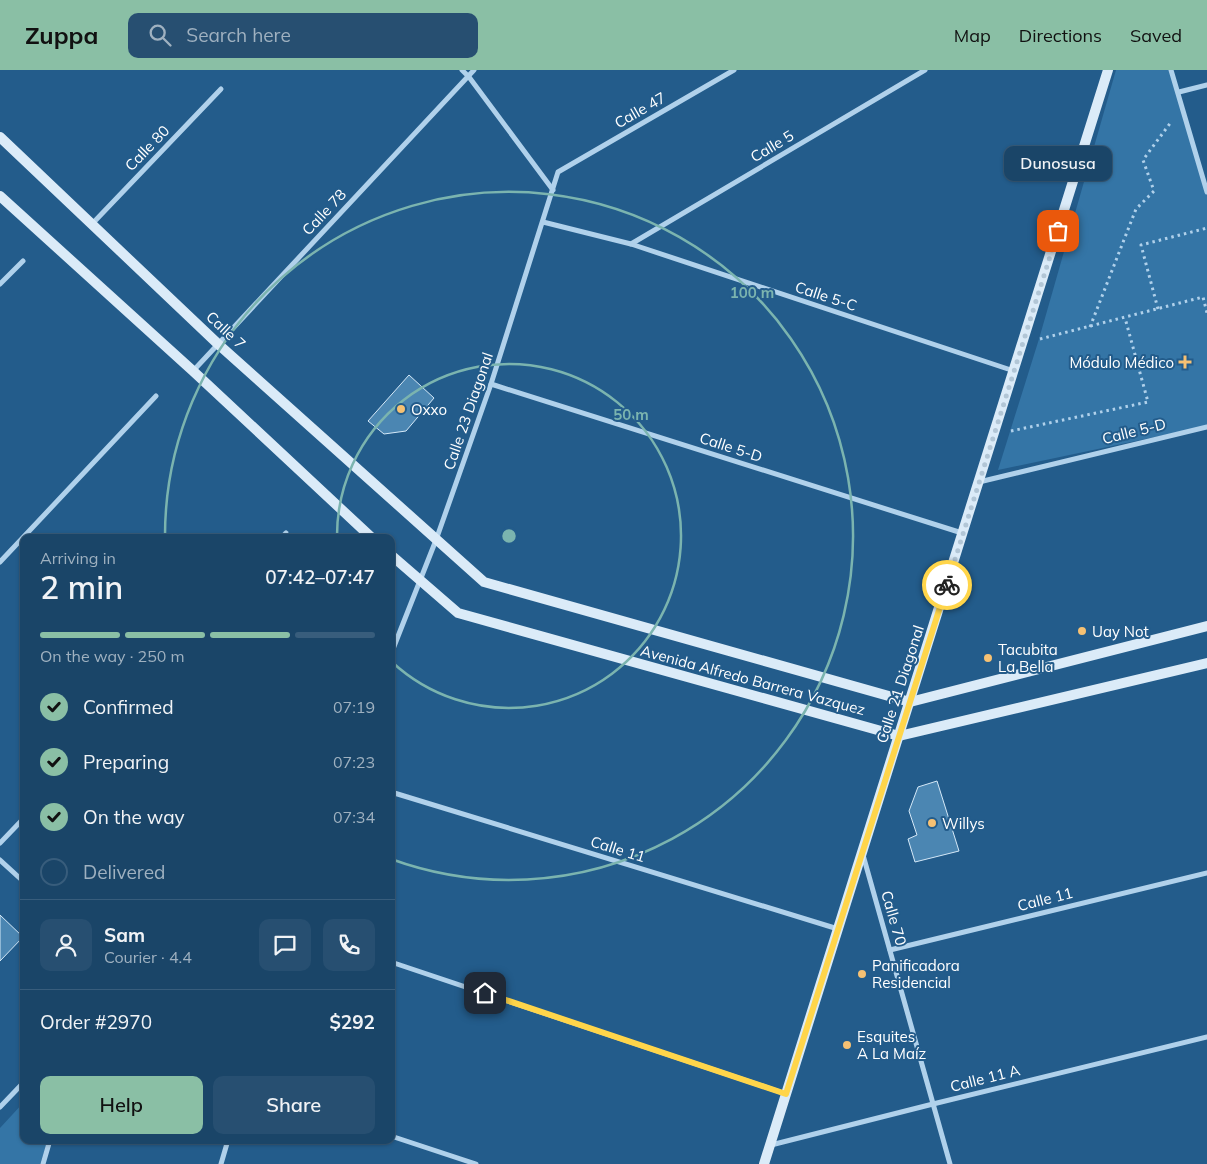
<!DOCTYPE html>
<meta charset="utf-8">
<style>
:root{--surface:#1a4568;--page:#274f71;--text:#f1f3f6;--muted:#9fb1c0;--line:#385d7c;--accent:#8abfa5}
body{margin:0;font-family:Mulish,sans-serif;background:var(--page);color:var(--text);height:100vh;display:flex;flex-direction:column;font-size:19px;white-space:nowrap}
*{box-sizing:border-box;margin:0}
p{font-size:16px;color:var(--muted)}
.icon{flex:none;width:28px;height:28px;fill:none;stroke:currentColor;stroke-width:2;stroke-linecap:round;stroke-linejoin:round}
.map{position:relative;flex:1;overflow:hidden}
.drawer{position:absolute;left:20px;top:464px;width:375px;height:610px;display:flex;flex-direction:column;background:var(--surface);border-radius:10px;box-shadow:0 1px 4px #0004,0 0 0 1px var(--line)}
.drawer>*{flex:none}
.pin{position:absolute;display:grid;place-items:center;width:42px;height:42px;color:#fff;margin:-21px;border-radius:10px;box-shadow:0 2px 8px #0006}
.courier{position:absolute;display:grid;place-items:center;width:50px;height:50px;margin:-25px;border:4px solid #ffd54a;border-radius:50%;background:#fff;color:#222;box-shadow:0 1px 6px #0007}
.bubble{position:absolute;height:35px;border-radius:10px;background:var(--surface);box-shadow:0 1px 4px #0004,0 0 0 1px var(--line);font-size:16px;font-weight:600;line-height:35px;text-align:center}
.overview em{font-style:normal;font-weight:600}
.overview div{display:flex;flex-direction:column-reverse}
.overview{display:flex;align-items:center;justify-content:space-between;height:85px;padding:0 20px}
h1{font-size:32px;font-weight:600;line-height:38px}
.bar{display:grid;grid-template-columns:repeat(4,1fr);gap:8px 5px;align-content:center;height:60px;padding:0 20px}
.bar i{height:6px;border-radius:4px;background:var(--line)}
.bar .active{background:var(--accent)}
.bar p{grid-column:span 4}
.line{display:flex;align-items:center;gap:12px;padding:0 20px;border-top:1px solid var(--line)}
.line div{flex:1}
.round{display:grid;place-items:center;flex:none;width:52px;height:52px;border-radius:10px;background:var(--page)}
ol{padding:0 20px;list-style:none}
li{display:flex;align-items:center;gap:15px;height:55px}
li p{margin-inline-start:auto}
li .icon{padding:5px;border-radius:50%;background:var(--accent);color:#111;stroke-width:4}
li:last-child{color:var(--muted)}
li i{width:28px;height:28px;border:2px solid var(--line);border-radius:50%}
.button{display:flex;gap:10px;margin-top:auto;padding:10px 20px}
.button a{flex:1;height:58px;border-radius:10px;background:var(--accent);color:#111;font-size:20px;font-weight:600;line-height:58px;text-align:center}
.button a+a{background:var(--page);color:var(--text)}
header{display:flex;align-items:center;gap:30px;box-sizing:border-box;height:70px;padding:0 25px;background:var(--accent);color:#111}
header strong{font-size:24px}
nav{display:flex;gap:28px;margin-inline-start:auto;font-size:18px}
.search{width:350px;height:45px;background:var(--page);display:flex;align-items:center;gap:12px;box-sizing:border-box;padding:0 18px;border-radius:10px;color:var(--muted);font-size:19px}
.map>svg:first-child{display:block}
</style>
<header>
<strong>Zuppa</strong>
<div class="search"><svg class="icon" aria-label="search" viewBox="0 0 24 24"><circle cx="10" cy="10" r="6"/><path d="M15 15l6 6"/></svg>Search here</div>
<nav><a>Map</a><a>Directions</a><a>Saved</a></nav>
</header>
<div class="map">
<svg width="1207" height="1094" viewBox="0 0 1207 1094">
<rect width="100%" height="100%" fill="#235c8b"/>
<g fill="#3475a6">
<polygon points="1116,0 1169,0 1207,122 1207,356 998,400 1039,269"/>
<polygon points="24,1032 24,1070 48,1070 40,1094 0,1094 0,1058"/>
</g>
<g fill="#4b86b2" stroke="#d5e9f8">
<polygon points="409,305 434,328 406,361 384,364 368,351"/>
<polygon points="937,711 959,781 915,792 908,769 917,765 909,741 918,717"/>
<polygon points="0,845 23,867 0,891"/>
</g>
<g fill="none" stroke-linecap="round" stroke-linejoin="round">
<g stroke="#b0d1eb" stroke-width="3" stroke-dasharray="2.5 4" stroke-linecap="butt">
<polyline points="1158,239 1141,175 1207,158"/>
<polyline points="1090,257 1136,139 1154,121 1143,90 1171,52"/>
<polyline points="1040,269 1203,227 1207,243"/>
<polyline points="1011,361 1148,332 1125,248"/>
</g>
<g stroke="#b0d1eb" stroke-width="5">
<polyline points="462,0 469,7 553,120"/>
<polyline points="1171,0 1207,122"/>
<polyline points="1179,22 1207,15"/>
<polyline points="543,152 631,174 1014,301"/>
<polyline points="92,154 221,19"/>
<polyline points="631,174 925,0"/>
<polyline points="0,214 23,191"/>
<polyline points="193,301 474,0"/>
<polyline points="491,314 962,463"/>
<polyline points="979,412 1207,357"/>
<polyline points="281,468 286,463"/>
<polyline points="0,492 156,326"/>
<polyline points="391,584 436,470 491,314 558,102 734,0"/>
<polyline points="391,722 838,859"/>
<polyline points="0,773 24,748"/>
<polyline points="863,785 950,1094"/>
<polyline points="0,790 24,812"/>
<polyline points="890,880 1207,803"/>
<polyline points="391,892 786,1024"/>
<polyline points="0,1037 24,1012"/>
<polyline points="391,1066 476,1094"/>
<polyline points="771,1075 933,1034 1207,967"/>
<polyline points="43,1094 50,1070"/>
<polyline points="221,1094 228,1070"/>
</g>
<g stroke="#dbebf8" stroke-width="10">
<polyline points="0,67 218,274 484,512 910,632 1207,556"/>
<polyline points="0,126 193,301 372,468"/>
<polyline points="391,485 458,543 899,666 1207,593"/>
<polyline points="764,1094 1108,0"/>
</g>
</g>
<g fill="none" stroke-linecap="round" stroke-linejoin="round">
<polyline stroke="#b2c6d6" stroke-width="5" stroke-dasharray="0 9" points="947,515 1058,161"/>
<polyline stroke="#ffd54a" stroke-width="6" points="485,923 786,1024 947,515"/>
</g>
<g fill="none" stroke="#7bb4af" stroke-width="2.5">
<path d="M337 466A172 172 0 1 1 392 592"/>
<path d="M165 466A344 344 0 1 1 391 789"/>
</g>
<g fill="#f6c173" stroke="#235c8b" stroke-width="2">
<path d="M1182.5 284.5h5v5h5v5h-5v5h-5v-5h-5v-5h5z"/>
<circle cx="401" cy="339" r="5"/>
<circle cx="1082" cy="561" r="5"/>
<circle cx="988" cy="588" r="5"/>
<circle cx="932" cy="753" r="5"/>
<circle cx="862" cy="904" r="5"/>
<circle cx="847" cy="975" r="5"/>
</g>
<g text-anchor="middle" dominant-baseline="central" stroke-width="4" stroke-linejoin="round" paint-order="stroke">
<g font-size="15" fill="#fff" stroke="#235c8b">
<text transform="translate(640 40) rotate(-30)">Calle 47</text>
<text transform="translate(772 76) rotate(-31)">Calle 5</text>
<text transform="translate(147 78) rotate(-46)">Calle 80</text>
<text transform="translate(324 142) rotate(-47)">Calle 78</text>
<text transform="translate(826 226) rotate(18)">Calle 5-C</text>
<text transform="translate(226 260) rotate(43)">Calle 7</text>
<text transform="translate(468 341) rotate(-71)">Calle 23 Diagonal</text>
<text transform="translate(1134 361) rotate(-14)">Calle 5-D</text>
<text transform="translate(731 377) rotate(18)">Calle 5-D</text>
<text transform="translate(753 610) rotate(15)">Avenida Alfredo Barrera Vazquez</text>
<text transform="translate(900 614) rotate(-72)">Calle 21 Diagonal</text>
<text transform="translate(618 779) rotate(17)">Calle 11</text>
<text transform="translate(1045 829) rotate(-14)">Calle 11</text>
<text transform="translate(894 848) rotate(74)">Calle 70</text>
<text transform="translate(985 1008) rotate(-14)">Calle 11 A</text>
</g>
<g font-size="15" fill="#fff" stroke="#235c8b" text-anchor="start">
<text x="1174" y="292" text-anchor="end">Módulo Médico</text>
<text x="411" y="339">Oxxo</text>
<text x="1092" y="561">Uay Not</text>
<text x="998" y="579">Tacubita<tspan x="998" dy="17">La Bella</tspan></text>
<text x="942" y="753">Willys</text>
<text x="872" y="895">Panificadora<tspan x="872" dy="17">Residencial</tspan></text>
<text x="857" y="966">Esquites<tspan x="857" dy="17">A La Maíz</tspan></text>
</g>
</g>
<circle cx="509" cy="466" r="8" fill="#7bb4af" stroke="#235c8b" stroke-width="2.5"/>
<g font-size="15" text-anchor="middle" font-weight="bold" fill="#7bb4af" stroke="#235c8b" stroke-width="4" stroke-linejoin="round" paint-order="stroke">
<text x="752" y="228">100 m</text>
<text x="631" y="350">50 m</text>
</g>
</svg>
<div class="pin" style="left:1058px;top:161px;background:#ea580c"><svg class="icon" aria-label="bag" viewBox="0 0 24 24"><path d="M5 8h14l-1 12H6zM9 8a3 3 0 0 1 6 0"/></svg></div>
<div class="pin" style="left:485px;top:923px;background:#1f2937"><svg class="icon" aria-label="home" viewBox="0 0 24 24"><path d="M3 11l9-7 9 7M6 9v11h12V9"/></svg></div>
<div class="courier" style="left:947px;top:515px"><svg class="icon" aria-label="bike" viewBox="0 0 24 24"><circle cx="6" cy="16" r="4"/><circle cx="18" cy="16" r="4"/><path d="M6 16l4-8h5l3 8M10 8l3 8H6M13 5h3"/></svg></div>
<div class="bubble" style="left:1004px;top:76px;width:108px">Dunosusa</div>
<section class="drawer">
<div class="overview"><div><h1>2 min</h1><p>Arriving in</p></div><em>07:42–07:47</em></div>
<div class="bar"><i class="active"></i><i class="active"></i><i class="active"></i><i></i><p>On the way · 250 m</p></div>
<ol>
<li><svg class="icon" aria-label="check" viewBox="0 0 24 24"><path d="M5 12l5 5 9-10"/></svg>Confirmed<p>07:19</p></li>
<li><svg class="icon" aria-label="check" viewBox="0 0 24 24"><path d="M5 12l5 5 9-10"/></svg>Preparing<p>07:23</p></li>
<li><svg class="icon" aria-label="check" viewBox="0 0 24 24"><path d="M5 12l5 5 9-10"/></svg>On the way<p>07:34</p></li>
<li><i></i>Delivered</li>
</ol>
<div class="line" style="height:90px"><a class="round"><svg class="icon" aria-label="person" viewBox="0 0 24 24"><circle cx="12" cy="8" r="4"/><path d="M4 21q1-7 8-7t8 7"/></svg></a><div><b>Sam</b><p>Courier · 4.4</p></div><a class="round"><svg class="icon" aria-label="chat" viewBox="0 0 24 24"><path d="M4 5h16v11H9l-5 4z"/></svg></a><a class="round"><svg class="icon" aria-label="phone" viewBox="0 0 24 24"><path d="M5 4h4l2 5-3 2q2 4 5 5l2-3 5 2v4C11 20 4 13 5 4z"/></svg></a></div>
<div class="line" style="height:65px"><div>Order #2970</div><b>$292</b></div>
<div class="button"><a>Help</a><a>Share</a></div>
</section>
</div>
